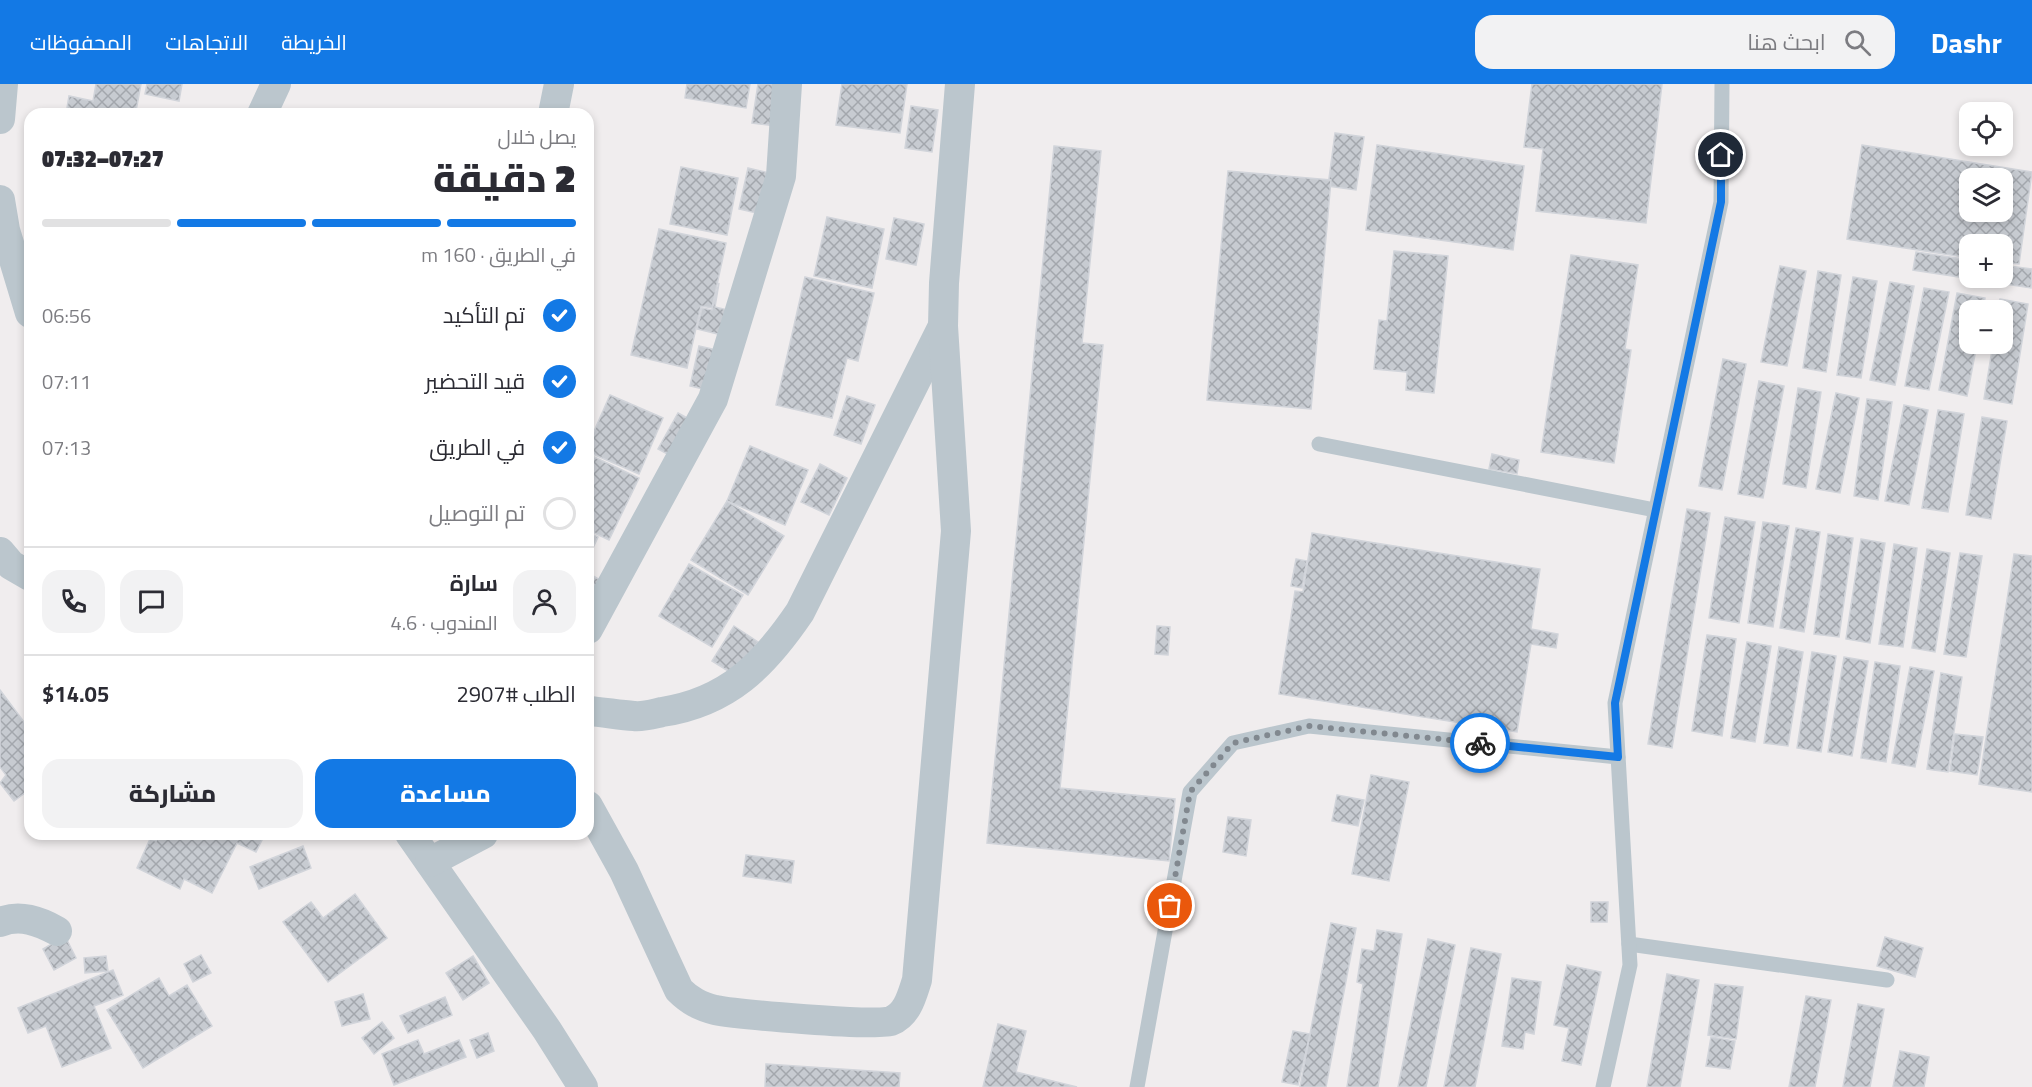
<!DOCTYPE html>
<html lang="ar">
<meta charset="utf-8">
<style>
:root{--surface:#fff;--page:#f2f2f3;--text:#2b2b33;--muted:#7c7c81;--line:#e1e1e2;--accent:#1379e5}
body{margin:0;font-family:"Titillium Web",Cairo,sans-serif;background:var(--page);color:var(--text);direction:rtl;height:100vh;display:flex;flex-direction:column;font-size:22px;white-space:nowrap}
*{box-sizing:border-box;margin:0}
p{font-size:20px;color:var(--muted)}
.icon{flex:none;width:33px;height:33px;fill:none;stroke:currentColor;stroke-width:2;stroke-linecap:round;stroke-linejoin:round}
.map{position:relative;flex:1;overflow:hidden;direction:ltr}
.details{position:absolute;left:24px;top:24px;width:570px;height:732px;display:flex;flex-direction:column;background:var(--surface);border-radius:18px;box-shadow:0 3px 9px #0003;direction:rtl}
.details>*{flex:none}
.controls{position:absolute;left:1959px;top:18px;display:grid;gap:12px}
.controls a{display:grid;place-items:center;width:54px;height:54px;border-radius:12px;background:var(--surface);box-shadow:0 3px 9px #0003;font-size:30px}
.pin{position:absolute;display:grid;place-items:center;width:51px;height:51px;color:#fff;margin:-26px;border:3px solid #fff;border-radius:50%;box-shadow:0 2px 6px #0007}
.courier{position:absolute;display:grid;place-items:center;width:60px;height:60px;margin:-30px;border:4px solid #1379e5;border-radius:50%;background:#fff;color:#222;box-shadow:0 2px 8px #0007}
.overview em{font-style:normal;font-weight:800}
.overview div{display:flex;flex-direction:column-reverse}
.overview{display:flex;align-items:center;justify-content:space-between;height:102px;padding:0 18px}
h1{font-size:39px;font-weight:800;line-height:45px}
.bar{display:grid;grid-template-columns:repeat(4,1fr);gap:9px 6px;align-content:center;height:72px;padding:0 18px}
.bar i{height:8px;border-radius:4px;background:var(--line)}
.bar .selected{background:var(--accent)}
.bar p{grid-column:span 4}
.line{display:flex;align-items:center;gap:15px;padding:0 18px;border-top:2px solid var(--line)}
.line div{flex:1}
.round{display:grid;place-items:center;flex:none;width:63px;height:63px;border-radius:18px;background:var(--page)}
ol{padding:0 18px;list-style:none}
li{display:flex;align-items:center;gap:18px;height:66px}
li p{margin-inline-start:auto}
li .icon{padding:6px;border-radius:50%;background:var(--accent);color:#fff;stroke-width:4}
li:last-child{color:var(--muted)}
li i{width:33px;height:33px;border:3px solid var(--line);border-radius:50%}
.primary-button{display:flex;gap:12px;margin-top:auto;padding:12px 18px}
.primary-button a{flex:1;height:69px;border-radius:18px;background:var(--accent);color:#fff;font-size:24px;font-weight:800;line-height:69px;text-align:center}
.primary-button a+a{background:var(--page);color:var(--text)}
header{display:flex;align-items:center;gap:36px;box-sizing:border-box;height:84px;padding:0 30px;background:var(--accent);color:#fff}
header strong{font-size:28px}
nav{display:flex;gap:33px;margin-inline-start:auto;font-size:21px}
.search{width:420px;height:54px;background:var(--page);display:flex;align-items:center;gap:15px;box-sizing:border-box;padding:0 21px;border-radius:18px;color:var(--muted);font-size:22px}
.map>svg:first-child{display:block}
</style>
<header>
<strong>Dashr</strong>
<div class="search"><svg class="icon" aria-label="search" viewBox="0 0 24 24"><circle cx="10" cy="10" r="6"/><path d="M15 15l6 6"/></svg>ابحث هنا</div>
<nav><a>الخريطة</a><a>الاتجاهات</a><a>المحفوظات</a></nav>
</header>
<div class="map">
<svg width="2032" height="1003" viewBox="0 0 2032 1003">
<defs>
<pattern id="building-cross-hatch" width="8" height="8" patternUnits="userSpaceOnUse" patternTransform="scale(1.5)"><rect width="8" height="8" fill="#c7cbd1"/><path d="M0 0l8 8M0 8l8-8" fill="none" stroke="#a3a7ad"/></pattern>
</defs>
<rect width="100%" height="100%" fill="#f0edee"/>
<g fill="url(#building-cross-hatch)" stroke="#d1d4da" stroke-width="1.5" fill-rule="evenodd">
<polygon points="96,0 141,0 136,27 151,30 66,30 69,12 93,17"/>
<polygon points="147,0 182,0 179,17 145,10"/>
<polygon points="687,0 750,0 746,24 685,14"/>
<polygon points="758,0 782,0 783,43 752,39"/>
<polygon points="842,0 907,0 900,49 836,41"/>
<polygon points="1532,0 1662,0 1646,139 1536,127 1543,65 1524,63"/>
<polygon points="911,22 938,26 932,68 905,64"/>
<polygon points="375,26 394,30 374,30"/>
<polygon points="1335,49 1364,53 1356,106 1328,102"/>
<polygon points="1377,61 1524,82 1513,166 1366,146"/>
<path d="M1862,61l170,27 -13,92 -17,-2v-18h-32v14l-123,-19zM1970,94h32v34h-32z"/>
<polygon points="1054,62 1101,67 1082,259 1103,261 1060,704 1175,715 1169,777 987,759"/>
<polygon points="681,83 738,94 727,151 670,140"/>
<polygon points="748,84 778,91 769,132 739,125"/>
<polygon points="1228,87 1331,96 1311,325 1207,316"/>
<polygon points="827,133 884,145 872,204 814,192"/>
<polygon points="894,134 924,140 916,181 886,175"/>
<polygon points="659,145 726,159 712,224 701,222 687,284 631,271"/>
<polygon points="1394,167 1448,172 1434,309 1406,306 1407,288 1374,285 1379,236 1387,237"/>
<polygon points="1916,168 1970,176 1970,194 2002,194 2002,181 2032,185 2031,204 1913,186"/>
<polygon points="1571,171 1638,181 1625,265 1631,266 1614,379 1541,368"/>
<polygon points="1780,182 1806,187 1787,282 1761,278"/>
<polygon points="1818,187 1841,191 1826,288 1803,284"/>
<polygon points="805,193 874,209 858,277 847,274 832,334 776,321"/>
<polygon points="1853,193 1877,197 1861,294 1837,291"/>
<polygon points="1890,198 1914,202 1895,301 1870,296"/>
<polygon points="719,199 715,223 732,227 726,252 697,245 702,224 712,226"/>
<polygon points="1924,204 1949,208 1929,306 1905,302"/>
<polygon points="1957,209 1985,214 1983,226 1970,226 1970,260 1977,260 1967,312 1939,306"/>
<polygon points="2000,215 2028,220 2012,320 1984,315 1993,260 2002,260 2002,226 1998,226"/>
<polygon points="699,262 730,269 721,309 690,302"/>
<polygon points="1723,275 1746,280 1722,406 1699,402"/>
<polygon points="1759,297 1784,302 1763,414 1738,410"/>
<polygon points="1798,304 1821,308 1806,404 1783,400"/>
<polygon points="1836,309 1859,314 1840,409 1816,405"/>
<polygon points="610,311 663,334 639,390 588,368 588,361"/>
<polygon points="847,312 875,321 861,360 834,351"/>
<polygon points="1867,315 1892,318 1878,416 1854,412"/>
<polygon points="1904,321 1928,326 1909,421 1885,417"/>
<polygon points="1938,326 1964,330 1948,428 1922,424"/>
<polygon points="678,329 704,343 684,379 658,365"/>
<polygon points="1982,333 2007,337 1991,435 1966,431"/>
<polygon points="750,362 808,386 785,441 727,417"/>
<polygon points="588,370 639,394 609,456 588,446"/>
<polygon points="1492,370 1519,376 1517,390 1489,385"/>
<polygon points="820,380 847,394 829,431 801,418"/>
<polygon points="727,417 784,452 748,511 691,476"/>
<polygon points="1687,425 1710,429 1672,664 1648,660"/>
<polygon points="1725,433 1755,438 1739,539 1709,534"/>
<polygon points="1763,438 1789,442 1773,543 1748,539"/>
<polygon points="1796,444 1820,448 1804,548 1780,544"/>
<polygon points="588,448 598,453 588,475"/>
<polygon points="1312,449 1540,485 1531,545 1558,550 1556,564 1531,560 1517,648 1279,610 1295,507 1303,508"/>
<polygon points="1828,450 1853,454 1839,553 1814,550"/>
<polygon points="1861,455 1885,459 1870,559 1846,555"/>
<polygon points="1894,460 1917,464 1903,563 1879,560"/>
<polygon points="1927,465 1950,469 1935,568 1912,564"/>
<polygon points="1960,469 1982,472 1966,573 1944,570"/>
<polygon points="2014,470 2032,472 2032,708 1979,700"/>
<polygon points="1296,475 1307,477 1302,504 1291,502"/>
<polygon points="689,480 743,511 712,563 659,532"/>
<polygon points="588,489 614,504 588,537"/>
<polygon points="734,542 758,558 736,592 712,577"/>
<polygon points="1157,542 1170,543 1168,571 1155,570"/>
<polygon points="1707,551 1736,555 1722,652 1692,647"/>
<polygon points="1747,558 1771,562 1755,658 1731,654"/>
<polygon points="1779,563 1803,568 1788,662 1764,659"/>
<polygon points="1812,568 1836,572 1821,668 1797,664"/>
<polygon points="1844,573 1868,577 1852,672 1828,668"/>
<polygon points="1875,578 1900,582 1886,678 1861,674"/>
<polygon points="1910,583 1934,587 1915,683 1892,679"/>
<polygon points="1941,589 1962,593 1948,688 1927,685"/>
<polygon points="0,606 30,646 30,705 14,717 0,699 6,691 0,683"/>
<polygon points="1955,650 1983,653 1977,691 1950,687"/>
<polygon points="1371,691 1409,698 1389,797 1352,790"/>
<polygon points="1337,711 1364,716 1358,742 1332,737"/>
<polygon points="1228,733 1251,736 1246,772 1223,768"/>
<polygon points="160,750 265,750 256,768 237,759 212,809 184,795 180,805 137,784 150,755 156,757"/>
<polygon points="303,762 311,784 259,805 250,783"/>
<polygon points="746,771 794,777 791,799 743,792"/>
<polygon points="355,810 387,854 328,898 283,838 311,818 323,834"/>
<polygon points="1591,818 1608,818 1607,838 1591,838"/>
<polygon points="1331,839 1356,844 1326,1003 1300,1003"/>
<polygon points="1377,846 1402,850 1378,1003 1347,1003 1363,900 1357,898 1362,865 1374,867"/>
<polygon points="65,852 76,874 54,886 43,865"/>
<polygon points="1885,853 1923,864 1915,893 1877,882"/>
<polygon points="1428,855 1455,861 1426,1003 1398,1003"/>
<polygon points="1471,864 1501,870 1475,1003 1444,1003"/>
<polygon points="201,871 211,889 193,898 184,880"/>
<polygon points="106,872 108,887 85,889 84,874"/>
<polygon points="473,872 489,899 463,916 446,889"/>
<polygon points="1567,881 1601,888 1581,981 1562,977 1569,944 1554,941"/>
<polygon points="113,886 123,911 94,922 111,964 62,983 46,942 28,949 18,924"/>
<polygon points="1667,890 1699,896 1680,1003 1647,1003"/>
<polygon points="159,894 169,912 187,901 212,942 143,984 107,926"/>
<polygon points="1512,894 1541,898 1534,950 1525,948 1523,965 1502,962"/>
<polygon points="1715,900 1743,903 1736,955 1708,951"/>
<polygon points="363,910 370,935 342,942 335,918"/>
<polygon points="1806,912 1831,916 1815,1003 1789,1003"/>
<polygon points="445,913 452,931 408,949 400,932"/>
<polygon points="1858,920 1884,925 1870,1003 1843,1003"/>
<polygon points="382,938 394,954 374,970 362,954"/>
<polygon points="998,940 1026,947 1016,988 1077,1003 983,1003"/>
<polygon points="1293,947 1310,950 1298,1001 1282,998"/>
<polygon points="488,949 494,967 477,974 470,956"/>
<polygon points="1711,953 1735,957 1730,985 1706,982"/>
<polygon points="418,956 424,970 459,956 466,973 394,1001 382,970"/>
<polygon points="1900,967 1929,973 1924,1003 1893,1003"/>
<polygon points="766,980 900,989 899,1003 765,1003"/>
</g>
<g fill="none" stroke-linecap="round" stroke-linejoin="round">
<g stroke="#bbc6cd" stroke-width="15">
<polyline points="1319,360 1655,426"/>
<polyline points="1629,860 1887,896"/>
<polyline points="1137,1003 1190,708 1233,659 1309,642 1618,673"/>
<polyline points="1603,1003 1630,881 1615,619 1721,118 1722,0"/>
</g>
<g stroke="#bbc6cd" stroke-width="30">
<polyline points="262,30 276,0"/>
<polyline points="553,30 559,0"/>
<polyline points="0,35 3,0"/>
<polyline points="0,116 5,146 30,229"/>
<polyline points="0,468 11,481 30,492"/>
<polyline points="588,545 713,315 781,92 787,0"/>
<path d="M588,627c15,1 31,4 46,5 9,1 19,-2 28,-4 66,-10 102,-47 138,-100l143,-286"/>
<path d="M588,722l36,65 55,119c11,11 21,16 36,20 20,4 163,17 176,11 17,-7 21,-26 26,-41l39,-449 -13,-205 1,-43 16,-199"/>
<polyline points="410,750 547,946 583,1003"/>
<polyline points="430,778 483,750"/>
<path d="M0,838c20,-8 39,-1 57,9"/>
</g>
</g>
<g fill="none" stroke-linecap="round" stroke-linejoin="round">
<polyline stroke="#81888f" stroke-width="6" stroke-dasharray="0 10.8" points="1170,822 1190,708 1233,659 1309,642 1480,659"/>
<polyline stroke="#1379e5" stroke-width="8" points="1480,659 1618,673 1615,619 1721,118 1721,71"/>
</g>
</svg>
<div class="controls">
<a><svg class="icon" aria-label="locate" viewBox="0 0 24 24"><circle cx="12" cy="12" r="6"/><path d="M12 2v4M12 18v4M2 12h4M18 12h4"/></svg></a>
<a><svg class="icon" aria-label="layers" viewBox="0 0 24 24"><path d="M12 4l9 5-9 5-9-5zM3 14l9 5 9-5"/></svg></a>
<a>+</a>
<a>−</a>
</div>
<div class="pin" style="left:1170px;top:822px;background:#ea580c"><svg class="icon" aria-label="bag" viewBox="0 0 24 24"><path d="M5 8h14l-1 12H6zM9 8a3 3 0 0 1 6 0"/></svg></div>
<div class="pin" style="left:1721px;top:71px;background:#1f2937"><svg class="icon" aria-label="home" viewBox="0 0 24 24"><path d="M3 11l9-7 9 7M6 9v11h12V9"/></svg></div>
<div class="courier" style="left:1480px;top:659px"><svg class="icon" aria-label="bike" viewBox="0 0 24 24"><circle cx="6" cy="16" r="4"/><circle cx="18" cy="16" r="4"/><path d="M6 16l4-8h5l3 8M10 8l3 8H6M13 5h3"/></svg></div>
<section class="details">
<div class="overview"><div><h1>2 دقيقة</h1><p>يصل خلال</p></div><em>07:27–07:32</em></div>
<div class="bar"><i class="selected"></i><i class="selected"></i><i class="selected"></i><i></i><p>في الطريق · 160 m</p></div>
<ol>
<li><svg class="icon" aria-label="check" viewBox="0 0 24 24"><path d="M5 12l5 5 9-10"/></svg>تم التأكيد<p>06:56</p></li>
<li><svg class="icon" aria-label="check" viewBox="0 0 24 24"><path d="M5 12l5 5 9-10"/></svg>قيد التحضير<p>07:11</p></li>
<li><svg class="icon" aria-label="check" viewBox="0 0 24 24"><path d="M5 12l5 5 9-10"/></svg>في الطريق<p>07:13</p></li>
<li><i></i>تم التوصيل</li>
</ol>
<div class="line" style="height:108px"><a class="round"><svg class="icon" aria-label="person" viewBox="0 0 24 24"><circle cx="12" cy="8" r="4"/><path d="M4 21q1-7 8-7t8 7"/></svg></a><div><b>سارة</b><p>المندوب · 4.6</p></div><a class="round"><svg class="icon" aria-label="chat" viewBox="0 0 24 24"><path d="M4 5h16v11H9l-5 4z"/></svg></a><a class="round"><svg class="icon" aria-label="phone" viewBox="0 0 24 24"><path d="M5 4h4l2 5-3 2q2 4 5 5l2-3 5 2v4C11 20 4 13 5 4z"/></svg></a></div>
<div class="line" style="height:78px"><div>الطلب #2907</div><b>$14.05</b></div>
<div class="primary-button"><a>مساعدة</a><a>مشاركة</a></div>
</section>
</div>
